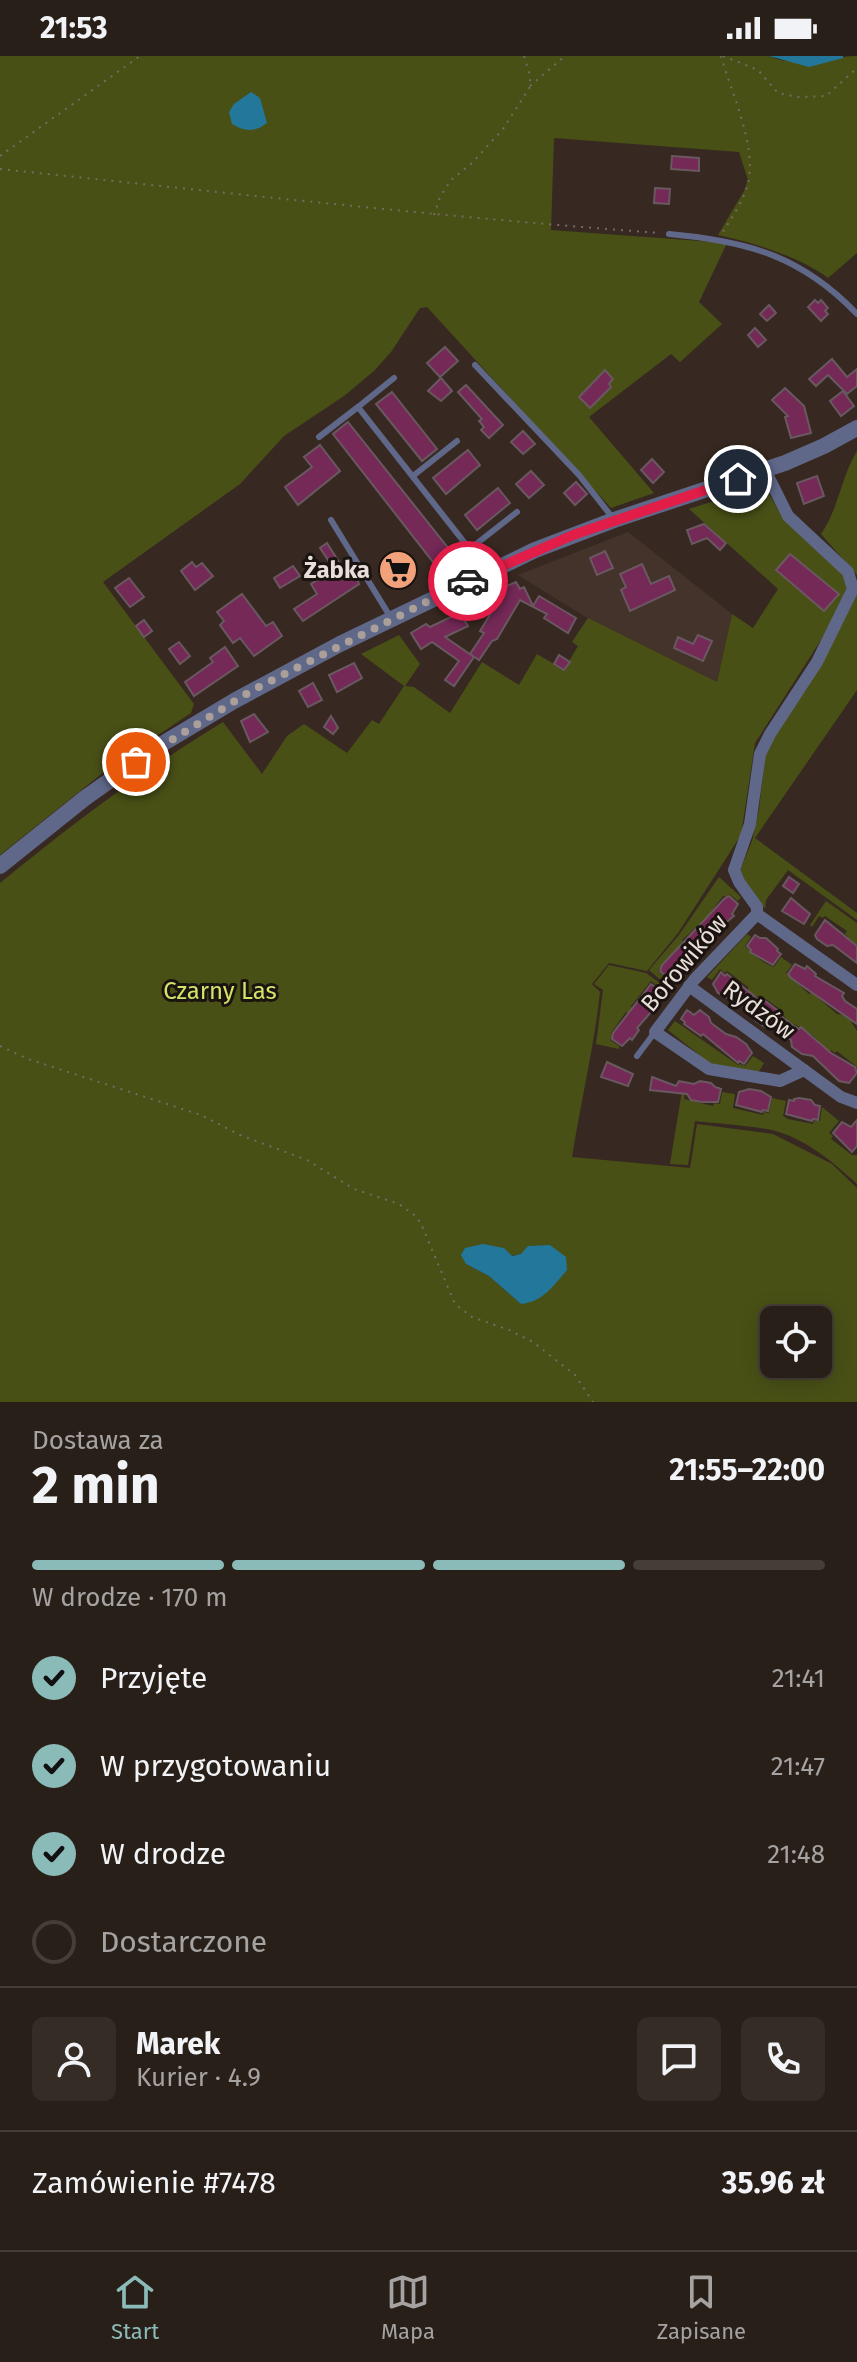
<!DOCTYPE html>
<html lang="pl">
<meta charset="utf-8">
<style>
:root{--surface:#291f19;--page:#352c26;--text:#f1f3f6;--muted:#a5a2a2;--line:#453d38;--accent:#8bbbb9}
body{margin:0;font-family:"Fira Sans",sans-serif;background:var(--page);color:var(--text);height:100vh;display:flex;flex-direction:column;font-size:30px;white-space:nowrap}
*{box-sizing:border-box;margin:0}
p{font-size:26px;color:var(--muted)}
.icon{flex:none;width:44px;height:44px;fill:none;stroke:currentColor;stroke-width:2;stroke-linecap:round;stroke-linejoin:round}
.map{position:relative;height:1346px;overflow:hidden}
.details{display:flex;flex-direction:column;background:var(--surface);flex:1}
.details>*{flex:none}
.buttons{position:absolute;left:760px;top:1250px;display:grid;gap:16px}
.buttons a{display:grid;place-items:center;width:72px;height:72px;border-radius:12px;background:var(--surface);box-shadow:0 4px 20px #0003,0 0 0 2px var(--line);font-size:40px}
.pin{position:absolute;display:grid;place-items:center;width:68px;height:68px;color:#fff;margin:-34px;border:4px solid #fff;border-radius:50%;box-shadow:0 2px 8px #0007}
.courier{position:absolute;display:grid;place-items:center;width:80px;height:80px;margin:-40px;border:6px solid #e11d48;border-radius:50%;background:#fff;color:#222;box-shadow:0 2px 10px #0007}
.headline em{font-style:normal;font-weight:700}
.headline div{display:flex;flex-direction:column-reverse}
.headline{display:flex;align-items:center;justify-content:space-between;height:136px;padding:0 32px}
h1{font-size:52px;font-weight:700;line-height:60px}
.bar{display:grid;grid-template-columns:repeat(4,1fr);gap:12px 8px;align-content:center;height:96px;padding:0 32px}
.bar i{height:10px;border-radius:6px;background:var(--line)}
.bar .on{background:var(--accent)}
.bar p{grid-column:span 4}
.line{display:flex;align-items:center;gap:20px;padding:0 32px;border-top:2px solid var(--line)}
.line div{flex:1}
.round{display:grid;place-items:center;flex:none;width:84px;height:84px;border-radius:12px;background:var(--page)}
ol{padding:0 32px;list-style:none}
li{display:flex;align-items:center;gap:24px;height:88px}
li p{margin-inline-start:auto}
li .icon{padding:8px;border-radius:50%;background:var(--accent);color:#111;stroke-width:4}
li:last-child{color:var(--muted)}
li i{width:44px;height:44px;border:4px solid var(--line);border-radius:50%}
.status{display:flex;justify-content:space-between;align-items:center;height:56px;padding:0 40px;background:var(--surface);direction:ltr}
.status svg{height:22px;fill:currentColor}
.dock{display:flex;justify-content:space-around;align-items:center;height:112px;border-top:2px solid var(--line);background:var(--surface);font-size:22px;color:var(--muted)}
.dock a{display:grid;justify-items:center;gap:4px}
.dock .on{color:var(--accent)}
.map>svg:first-child{display:block}
</style>
<div class="status"><b>21:53</b><svg viewBox="0 0 49 12"><path d="M0 12V9h3v3zM5 12V6h3v6zM10 12V3h3v9zM15 12V0h3v12zM26 1h20v11H26zM47 4h2v5h-2z"/></svg></div>
<div class="map">
<svg width="857" height="1346" viewBox="0 0 857 1346">
<rect width="100%" height="100%" fill="#372921"/>
<polygon fill="#44332a" points="628,476 732,558 717,626 589,563 518,519"/>
<g fill="#495016" fill-rule="evenodd">
<path d="M0,0h769c28,13 62,0 88,0v197l-29,25c-27,-21 -77,-36 -110,-43l26,-44 4,-11 -9,-28 -185,-14 -3,92 176,13 -28,59 23,22 -42,38 -9,-8 -82,63 65,76 -43,15 -184,-201 -7,1 -29,44 -16,18 -31,26 -60,40 -44,48 -137,98 91,122 -3,9 -82,55 -109,87z"/>
<path d="M857,395v124l-36,-41c18,-26 20,-57 36,-83z"/>
<path d="M764,429l18,32 65,61 1,8 -22,46 -71,111 -14,92 -63,98 -31,38 -38,-8 -17,21 8,8c-6,55 -19,109 -28,165l118,11 7,-44 76,10 59,30 25,24v214h-857v-519c72,-59 144,-113 223,-161l39,52 25,-38 17,-12 43,29 25,-33 7,4 25,-38 -43,-32 38,-19 21,29 -15,22 9,1 36,26 32,-51 37,23 18,-31 27,16 14,-24 -6,-4 16,-24 129,64 15,-68 21,14 25,-39 -89,-80zM521,1198v50l-32,-28 -23,-12zM774,1264h44v44h-44z"/>
<polygon points="857,536 857,634 755,782 857,857 857,864 788,814 766,844 765,853 739,817 752,785 759,753 766,694"/>
<path d="M719,821l22,20 -3,4 -9,-7 -3,3 -3,-1 -16,21 -25,23 2,3c-10,8 -18,17 -26,28l8,7 -3,4 -14,-12 30,-35z"/>
<polygon points="826,845 857,867 857,887 848,898 840,892 848,881 845,878 847,875 825,860 823,862 819,860 812,871 810,869"/>
<path d="M747,878l4,3 -6,9c9,9 17,17 29,21l7,-10 11,8 -6,8 23,21 3,-1 25,21 6,1 7,-9 7,8 -6,8 6,9v39l-1,-4 -19,-15 -2,2 -4,-3 -8,10 -8,-6 7,-9c-7,-10 -18,-16 -28,-21l-8,9 -7,-5 7,-10 -3,-3 1,-3 -21,-15 -7,-1 -7,11 -1,-20 -21,-16 -2,2 -5,-4 -8,11 -5,-3z"/>
<polygon points="609,909 646,917 661,928 659,931 651,925 631,950 632,952 628,957 626,956 611,977 613,979 610,984 619,990 619,993 596,988 603,934 594,928"/>
<polygon points="675,965 738,1009 740,1008 745,1010 753,1000 764,1007 758,1017 710,1007 696,1000 697,997 668,974"/>
<path d="M683,1029h3l-2,14 29,7 1,-3 6,1 2,-12 13,2 -2,14 30,7 1,-3 5,1 3,-15 14,3 -3,15 5,3 25,5 1,-3h6l2,-14 17,14 -10,12 4,3 -2,3 21,16h5v29c-24,-22 -52,-46 -85,-54 -25,-5 -52,-6 -77,-9l-7,44 -18,-1z"/>
</g>
<g fill="#22779a">
<polygon points="769,0 843,0 843,2 809,11"/>
<path d="M251,36l9,6 7,25c-12,9 -22,9 -35,1l-3,-12 5,-8z"/>
<path d="M483,1188l21,4 8,8 9,-2 7,-8 22,-1 16,12 1,13c-14,16 -24,32 -46,34l-32,-28 -23,-12 -5,-9 4,-7z"/>
</g>
<g fill="#742957" stroke="#695860" stroke-width="2">
<polygon points="672,100 699,102 699,115 671,113"/>
<polygon points="655,132 670,133 669,148 654,147"/>
<polygon points="815,244 818,247 821,244 828,252 825,255 828,258 821,265 808,251"/>
<polygon points="769,249 776,257 767,265 760,258"/>
<polygon points="755,272 766,284 758,291 748,279"/>
<polygon points="445,291 458,305 440,321 427,307"/>
<polygon points="832,303 847,321 857,313 857,330 847,338 828,319 816,330 809,323"/>
<polygon points="605,314 613,323 609,328 611,331 590,352 579,341"/>
<polygon points="441,322 452,335 441,345 428,335"/>
<polygon points="466,329 503,369 489,382 481,374 484,371 479,365 482,363 458,336"/>
<polygon points="785,332 804,350 811,377 791,382 785,361 788,360 772,344"/>
<polygon points="843,335 854,350 841,360 830,345"/>
<polygon points="392,336 437,393 422,405 376,348"/>
<polygon points="348,366 449,493 433,506 333,378"/>
<polygon points="523,375 535,388 523,398 511,386"/>
<polygon points="320,389 340,415 298,449 285,431 312,411 304,401"/>
<polygon points="468,394 480,409 446,438 433,422"/>
<polygon points="652,403 664,416 653,427 641,414"/>
<polygon points="531,415 544,429 529,442 516,428"/>
<polygon points="817,420 824,440 804,448 797,427"/>
<polygon points="576,426 587,438 575,449 564,437"/>
<polygon points="498,432 510,447 477,474 465,459"/>
<polygon points="704,468 726,487 720,494 707,482 692,488 687,474"/>
<polygon points="327,487 346,517 353,512 359,528 303,565 294,553 317,538 311,528 334,513 320,492"/>
<polygon points="605,495 613,512 597,519 590,502"/>
<polygon points="790,498 839,538 824,555 776,514"/>
<polygon points="398,501 410,518 398,527 386,510"/>
<polygon points="192,506 196,511 202,507 213,520 195,534 181,515"/>
<polygon points="642,508 651,528 669,520 675,534 630,555 621,534 626,531 620,518"/>
<polygon points="293,510 300,520 280,532 274,522"/>
<polygon points="129,522 144,541 130,551 115,532"/>
<polygon points="516,526 520,533 524,531 533,550 539,540 576,562 568,577 544,562 547,558 520,544 497,583 492,585 479,604 470,598 484,577 480,575 503,537 500,533"/>
<polygon points="242,538 266,570 273,566 282,580 254,600 240,582 233,587 220,569 224,565 217,556"/>
<polygon points="457,558 460,563 463,562 468,570 445,581 474,601 454,630 445,624 459,605 432,586 421,593 411,577 426,568 430,571"/>
<polygon points="144,564 152,575 144,581 136,570"/>
<polygon points="698,579 712,585 703,605 674,592 678,581 693,588"/>
<polygon points="179,586 190,600 180,608 169,593"/>
<polygon points="225,591 238,610 194,640 185,626 213,606 210,602"/>
<polygon points="559,599 570,606 564,614 554,608"/>
<polygon points="354,607 362,622 337,636 329,619"/>
<polygon points="313,627 322,644 308,651 299,635"/>
<polygon points="254,658 268,676 250,686 241,665"/>
<polygon points="331,660 338,672 333,678 324,671"/>
<polygon points="789,821 799,828 793,837 783,830"/>
<polygon points="729,840 738,848 732,858 734,860 718,873 709,882 711,884 703,893 701,891 680,918 678,916 669,923 660,915 662,909 724,843"/>
<polygon points="791,842 810,858 804,868 782,855"/>
<polygon points="825,864 857,890 857,907 833,889 827,890 817,883 815,879"/>
<polygon points="755,879 760,882 766,882 778,893 777,895 781,898 773,909 750,896 751,894 747,890"/>
<polygon points="795,908 805,913 807,910 816,918 815,920 844,937 842,940 845,945 857,953 857,968 791,922 788,918"/>
<polygon points="721,916 725,920 727,918 758,943 762,946 764,944 781,957 780,959 791,968 799,973 801,971 831,997 855,1011 857,1017 849,1027 839,1025 813,1000 802,998 792,991 791,984 776,973 765,971 755,964 750,954 718,937 713,928"/>
<polygon points="651,928 661,935 657,945 659,947 637,972 639,974 632,984 630,982 622,990 612,983 613,977"/>
<polygon points="687,954 694,959 700,954 709,961 711,967 726,978 736,981 746,988 752,997 744,1008 739,1005 738,1007 703,978 701,980 684,968 685,966 681,963"/>
<polygon points="607,1006 633,1018 628,1030 601,1021"/>
<polygon points="652,1021 676,1030 679,1025 694,1028 700,1025 711,1027 715,1031 721,1033 718,1046 702,1046 691,1044 687,1038 650,1034"/>
<polygon points="749,1033 761,1035 771,1041 768,1055 763,1054 762,1056 736,1049 739,1036"/>
<polygon points="799,1042 811,1044 815,1049 820,1050 818,1064 813,1063 812,1065 786,1058 789,1044 794,1045 794,1043"/>
<polygon points="857,1064 857,1090 852,1096 833,1077 842,1066 851,1071"/>
</g>
<g fill="none" stroke-linecap="round" stroke-linejoin="round">
<g stroke="#776a63" stroke-width="2" stroke-dasharray="2 6" stroke-linecap="butt">
<path d="M721,0c10,36 36,90 27,127 -4,17 -16,34 -25,49"/>
<polyline points="723,0 758,14 778,37 798,41 826,40 857,12"/>
<polyline points="530,30 565,0"/>
<polyline points="0,100 140,0"/>
<path d="M0,113c220,23 440,48 660,64"/>
<polyline points="434,159 440,141 451,124 472,107 503,73 530,31 530,19 524,0"/>
<polyline points="0,990 28,1003 201,1059 240,1079 307,1104 354,1133 399,1148 417,1161 422,1170 455,1248 472,1261 509,1274 533,1286 575,1319 593,1346"/>
</g>
<g stroke="#60688a" stroke-width="6">
<path d="M669,178c78,7 133,22 188,80"/>
<polyline points="475,309 579,419 612,461"/>
<polyline points="358,351 394,322"/>
<polyline points="319,381 358,351 486,514"/>
<polyline points="413,420 457,385"/>
<polyline points="331,464 391,562"/>
<polyline points="471,492 517,456"/>
<polyline points="637,1000 655,976"/>
</g>
<g stroke="#60688a" stroke-width="12">
<polyline points="765,414 788,460 848,516 853,533 817,606 770,678 760,698 750,768 734,814 739,826 757,851 757,858 694,924 655,976 709,1013 780,1025 804,1014 841,1041 857,1047"/>
<polyline points="757,858 857,929"/>
<polyline points="689,930 804,1014"/>
</g>
<polyline stroke="#60688a" stroke-width="16" points="0,810 85,742 157,691 234,645 340,588 535,494 614,464 785,407 824,390 857,372"/>
</g>
<g fill="none" stroke-linecap="round" stroke-linejoin="round">
<polyline stroke="#ab9f99" stroke-width="8" stroke-dasharray="0 14.4" points="136,706 253,634 468,525"/>
<polyline stroke="#e11d48" stroke-width="10" points="468,525 573,479 738,423"/>
</g>
<defs>
<g id="supermarket-disc" transform="scale(2)"><circle r="9.5" fill="#f1a27b" stroke="#1a130f"/><path d="M-6-5.5h2.5l.6 2H6L4.5 2H-2.5L-4.4-4H-6ZM-1.5 3.2a1.3 1.3 0 1 0 .1 0ZM3 3.2a1.3 1.3 0 1 0 .1 0Z" fill="#111"/></g>
</defs>
<g fill-rule="evenodd">
<use href="#supermarket-disc" x="398" y="514"/>
</g>
<g text-anchor="middle" dominant-baseline="central" stroke-width="6" stroke-linejoin="round" paint-order="stroke">
<g font-size="24" font-weight="bold" fill="#e9dfda" stroke="#1a130f" text-anchor="end">
<text x="370" y="514">Żabka</text>
</g>
<g font-size="24" fill="#e9dfda" stroke="#1a130f">
<text transform="translate(684 907) rotate(-50)">Borowików</text>
<text transform="translate(759 954) rotate(36)">Rydzów</text>
</g>
<g font-size="24" fill="#d4e368" stroke="#1a130f">
<text x="220" y="935">Czarny Las</text>
</g>
</g>
</svg>
<div class="buttons">
<a><svg class="icon" aria-label="locate" viewBox="0 0 24 24"><circle cx="12" cy="12" r="6"/><path d="M12 2v4M12 18v4M2 12h4M18 12h4"/></svg></a>
</div>
<div class="pin" style="left:136px;top:706px;background:#ea580c"><svg class="icon" aria-label="bag" viewBox="0 0 24 24"><path d="M5 8h14l-1 12H6zM9 8a3 3 0 0 1 6 0"/></svg></div>
<div class="pin" style="left:738px;top:423px;background:#1f2937"><svg class="icon" aria-label="home" viewBox="0 0 24 24"><path d="M3 11l9-7 9 7M6 9v11h12V9"/></svg></div>
<div class="courier" style="left:468px;top:525px"><svg class="icon" aria-label="car" viewBox="0 0 24 24"><path d="M5 17H2v-5l4-1 3-4h7l3 4 3 1v5h-3M9 17h6M6 11h13"/><circle cx="7" cy="17" r="2"/><circle cx="17" cy="17" r="2"/></svg></div>
</div>
<section class="details">
<div class="headline"><div><h1>2 min</h1><p>Dostawa za</p></div><em>21:55–22:00</em></div>
<div class="bar"><i class="on"></i><i class="on"></i><i class="on"></i><i></i><p>W drodze · 170 m</p></div>
<ol>
<li><svg class="icon" aria-label="check" viewBox="0 0 24 24"><path d="M5 12l5 5 9-10"/></svg>Przyjęte<p>21:41</p></li>
<li><svg class="icon" aria-label="check" viewBox="0 0 24 24"><path d="M5 12l5 5 9-10"/></svg>W przygotowaniu<p>21:47</p></li>
<li><svg class="icon" aria-label="check" viewBox="0 0 24 24"><path d="M5 12l5 5 9-10"/></svg>W drodze<p>21:48</p></li>
<li><i></i>Dostarczone</li>
</ol>
<div class="line" style="height:144px"><a class="round"><svg class="icon" aria-label="person" viewBox="0 0 24 24"><circle cx="12" cy="8" r="4"/><path d="M4 21q1-7 8-7t8 7"/></svg></a><div><b>Marek</b><p>Kurier · 4.9</p></div><a class="round"><svg class="icon" aria-label="chat" viewBox="0 0 24 24"><path d="M4 5h16v11H9l-5 4z"/></svg></a><a class="round"><svg class="icon" aria-label="phone" viewBox="0 0 24 24"><path d="M5 4h4l2 5-3 2q2 4 5 5l2-3 5 2v4C11 20 4 13 5 4z"/></svg></a></div>
<div class="line" style="height:104px"><div>Zamówienie #7478</div><b>35.96 zł</b></div>
</section>
<nav class="dock">
<a class="on"><svg class="icon" aria-label="home" viewBox="0 0 24 24"><path d="M3 11l9-7 9 7M6 9v11h12V9"/></svg>Start</a>
<a><svg class="icon" aria-label="map" viewBox="0 0 24 24"><path d="M3 6l6-2 6 2 6-2v14l-6 2-6-2-6 2zM9 4v14M15 6v14"/></svg>Mapa</a>
<a><svg class="icon" aria-label="saved" viewBox="0 0 24 24"><path d="M7 4h10v16l-5-4-5 4z"/></svg>Zapisane</a>
</nav>
